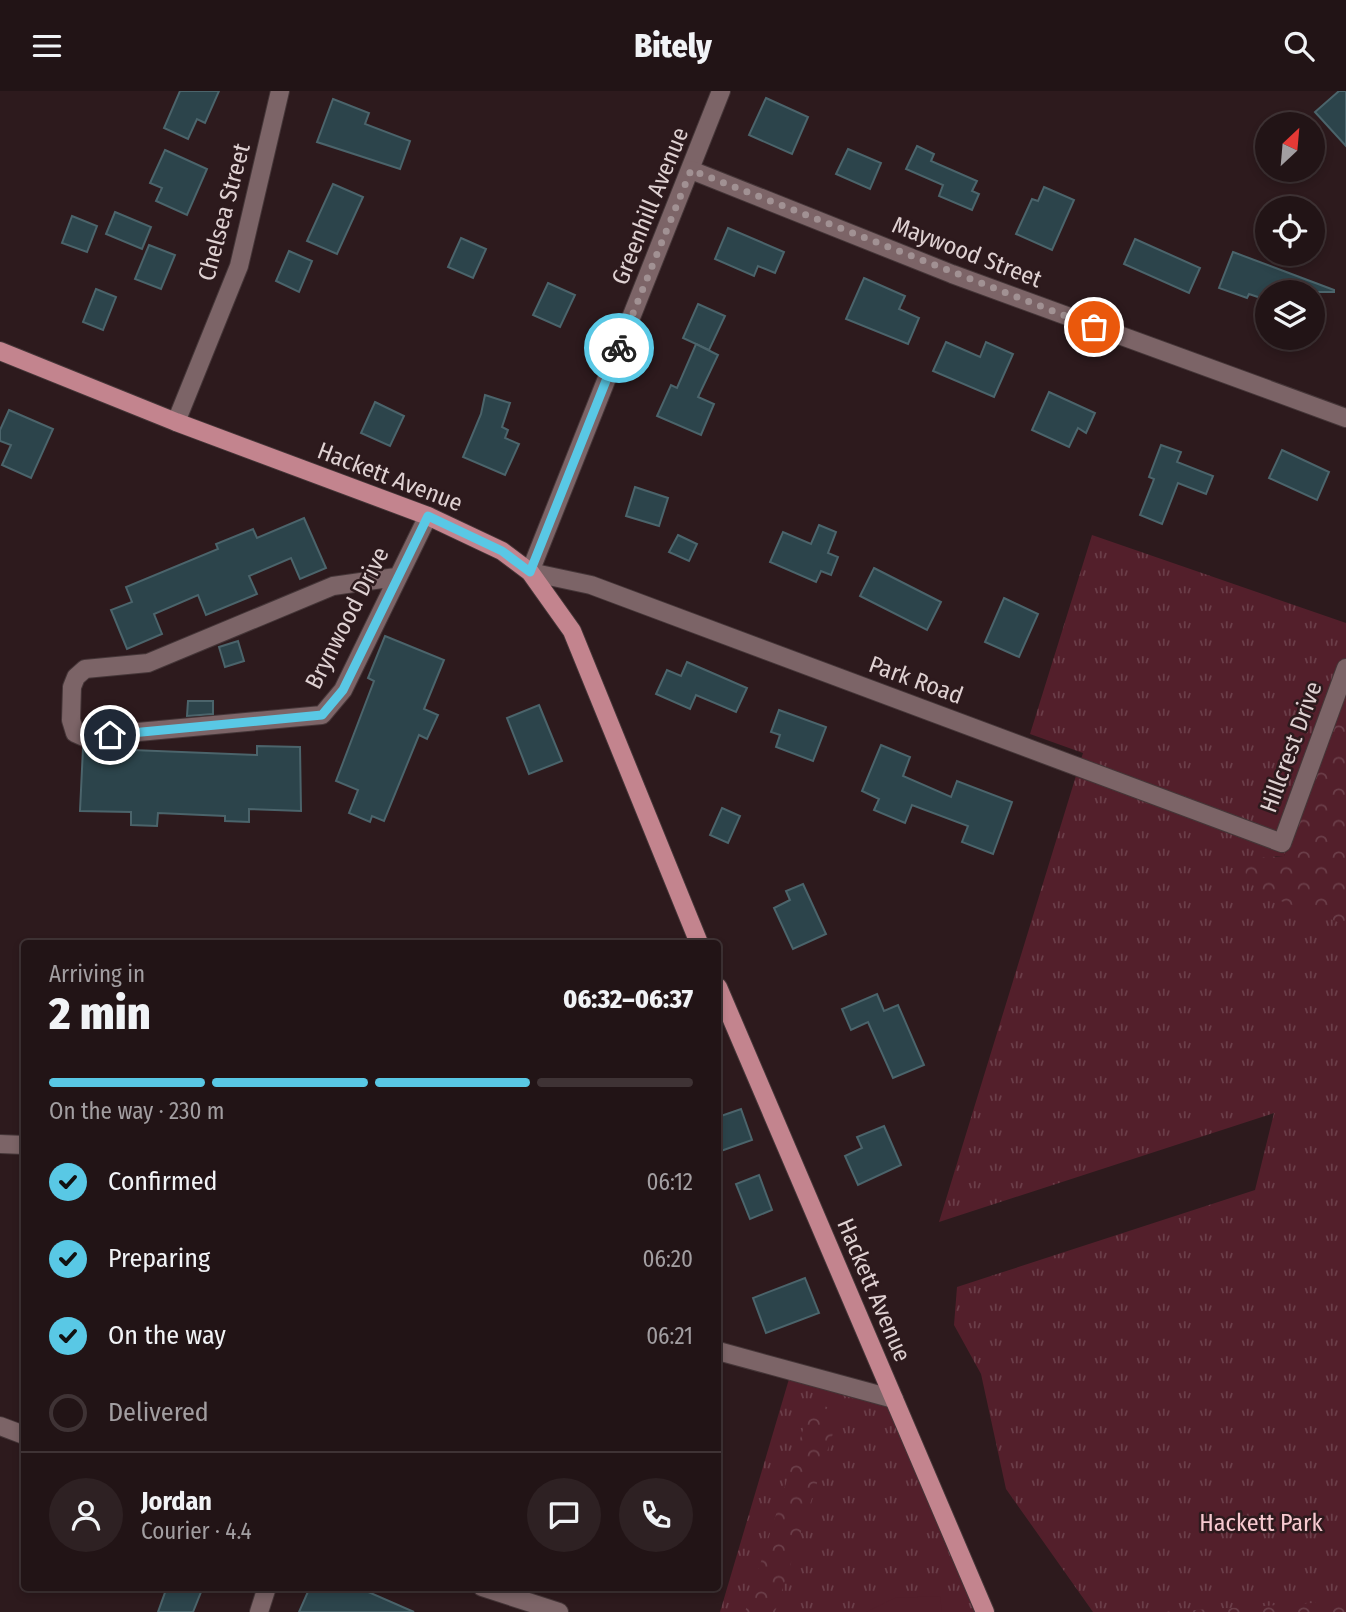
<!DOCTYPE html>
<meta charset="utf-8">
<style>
:root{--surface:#221416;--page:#2e2123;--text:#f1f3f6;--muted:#a29ea1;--line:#3f3335;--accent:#59c8e5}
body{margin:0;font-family:"Fira Sans Condensed",sans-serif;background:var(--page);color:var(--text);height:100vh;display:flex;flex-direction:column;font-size:26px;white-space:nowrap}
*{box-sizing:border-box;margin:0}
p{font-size:23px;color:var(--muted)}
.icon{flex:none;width:38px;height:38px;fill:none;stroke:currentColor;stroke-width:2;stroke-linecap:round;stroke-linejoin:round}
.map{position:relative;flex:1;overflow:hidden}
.sheet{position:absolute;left:21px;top:849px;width:700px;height:651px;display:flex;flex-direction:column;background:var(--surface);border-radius:7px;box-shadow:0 4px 10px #0003,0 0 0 2px var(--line)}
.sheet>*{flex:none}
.needle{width:46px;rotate:26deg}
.fabs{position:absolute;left:1255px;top:21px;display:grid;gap:14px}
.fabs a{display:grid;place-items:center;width:70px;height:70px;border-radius:50%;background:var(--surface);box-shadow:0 4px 10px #0003,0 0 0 2px var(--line);font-size:35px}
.pin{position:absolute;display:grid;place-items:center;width:60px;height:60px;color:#fff;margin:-30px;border:4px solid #fff;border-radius:50%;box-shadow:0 2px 7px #0007}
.courier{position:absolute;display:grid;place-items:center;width:70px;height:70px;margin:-35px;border:5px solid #59c8e5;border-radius:50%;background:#fff;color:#222;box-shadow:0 2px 9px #0007}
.head em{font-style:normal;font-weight:800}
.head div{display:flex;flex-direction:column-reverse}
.head{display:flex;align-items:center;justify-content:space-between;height:119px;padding:0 28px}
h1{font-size:46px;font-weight:800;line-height:52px}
.bar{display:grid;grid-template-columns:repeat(4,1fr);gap:10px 7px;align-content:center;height:84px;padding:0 28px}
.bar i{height:9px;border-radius:5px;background:var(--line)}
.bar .current{background:var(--accent)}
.bar p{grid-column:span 4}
.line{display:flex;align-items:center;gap:18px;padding:0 28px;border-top:2px solid var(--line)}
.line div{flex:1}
.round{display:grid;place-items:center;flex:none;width:74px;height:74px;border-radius:37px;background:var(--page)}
ol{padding:0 28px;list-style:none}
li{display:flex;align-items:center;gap:21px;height:77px}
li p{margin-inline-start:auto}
li .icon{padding:7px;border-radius:50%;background:var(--accent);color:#111;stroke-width:4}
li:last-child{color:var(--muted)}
li i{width:38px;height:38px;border:4px solid var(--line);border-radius:50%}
header{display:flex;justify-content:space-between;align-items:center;height:91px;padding:0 28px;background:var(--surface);font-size:32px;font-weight:800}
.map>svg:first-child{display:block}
</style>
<header><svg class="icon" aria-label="menu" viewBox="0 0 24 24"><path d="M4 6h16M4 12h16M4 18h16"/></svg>Bitely<svg class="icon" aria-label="search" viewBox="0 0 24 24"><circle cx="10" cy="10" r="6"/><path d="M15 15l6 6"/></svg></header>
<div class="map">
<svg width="1346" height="1521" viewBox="0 0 1346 1521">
<defs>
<pattern id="grass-tufts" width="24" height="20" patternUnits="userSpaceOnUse" patternTransform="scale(1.75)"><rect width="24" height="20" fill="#531f2b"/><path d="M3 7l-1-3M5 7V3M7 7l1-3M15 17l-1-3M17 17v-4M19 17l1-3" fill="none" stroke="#6b3e49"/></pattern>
<pattern id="forest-crowns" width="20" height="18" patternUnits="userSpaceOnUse" patternTransform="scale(1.75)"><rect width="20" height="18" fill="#531f2b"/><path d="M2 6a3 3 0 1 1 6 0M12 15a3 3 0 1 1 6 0" fill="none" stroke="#6b3e49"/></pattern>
</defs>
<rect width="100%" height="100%" fill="#2d1a1d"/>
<g fill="url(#grass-tufts)">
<polygon points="1092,444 1346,532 1346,600 1284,765 1273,765 1346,788 1346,1521 1093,1521 1006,1398 981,1283 954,1234 957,1196 1255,1099 1274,1022 939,1131 1083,662 1030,643"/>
<polygon points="789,1288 894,1308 985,1521 720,1521"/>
</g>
<g fill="url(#forest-crowns)">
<polygon points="1346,600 1346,834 1270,806 1246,788 1245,774 1255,767 1284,765"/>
<polygon points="819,1313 840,1321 775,1521 745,1521 808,1323"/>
<polygon points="1346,1510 1346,1521 1161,1521"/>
</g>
<polygon fill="#531f2b" points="940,1505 942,1521 866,1521 895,1507"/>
<g fill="#2c444b" stroke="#4b646b" stroke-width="2">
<polygon points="180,0 219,0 205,32 197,28 188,48 164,37"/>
<polygon points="1339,0 1346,0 1346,55 1315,21"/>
<polygon points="766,7 808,26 792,63 749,44"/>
<polygon points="333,8 369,22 365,33 410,50 400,78 317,51"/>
<polygon points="917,55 934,63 931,70 977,90 972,100 979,103 972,119 939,105 943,94 906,78"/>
<polygon points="848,58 881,72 870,98 836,83"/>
<polygon points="165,59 207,78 187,124 156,110 162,97 150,92"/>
<polygon points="333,93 363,106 337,163 307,150"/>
<polygon points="1044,96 1074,109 1052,159 1016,143 1032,108 1038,110"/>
<polygon points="115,121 151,136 142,158 106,143"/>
<polygon points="72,125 97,135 87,161 62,152"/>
<polygon points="728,137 784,161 775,182 758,175 754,185 715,168"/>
<polygon points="461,147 486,158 473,187 448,176"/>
<polygon points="1135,148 1200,177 1189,202 1124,173"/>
<polygon points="149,154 175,164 161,198 135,188"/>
<polygon points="289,160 312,170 299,201 276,190"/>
<polygon points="1233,161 1334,199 1334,201 1267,201 1267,209 1249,203 1247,207 1219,197"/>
<polygon points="864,187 905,205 899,218 919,227 908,253 846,228"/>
<polygon points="548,192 575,204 560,236 533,224"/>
<polygon points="96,198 116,206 103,239 83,231"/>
<polygon points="698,213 725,225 709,259 683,247"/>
<polygon points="946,251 980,266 986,251 1013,263 994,306 933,280"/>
<polygon points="696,253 718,264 698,306 714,313 701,344 657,325 671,294 677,297"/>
<polygon points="1049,301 1095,322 1086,342 1078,337 1069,356 1032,339"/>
<polygon points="485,304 510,312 502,336 508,339 505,347 519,353 505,384 463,366 481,323"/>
<polygon points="375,311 404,325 390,355 361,342"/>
<polygon points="9,319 53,338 31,387 2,374 11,354 0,350 0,339"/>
<polygon points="1161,354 1181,361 1177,371 1213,385 1206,403 1178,392 1162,433 1140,424 1154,388 1149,386"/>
<polygon points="1282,359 1329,381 1317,409 1269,387"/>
<polygon points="635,396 668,407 659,435 626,425"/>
<polygon points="304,427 326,477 300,488 291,467 249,485 257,503 206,524 198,504 154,523 162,543 127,558 111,519 132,511 126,496 218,458 216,453 253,438 257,447"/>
<polygon points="819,434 836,441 828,462 838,466 831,484 821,480 816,491 770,471 783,441 811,453"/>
<polygon points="678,444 697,453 689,470 669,461"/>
<polygon points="874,477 941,511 927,539 860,505"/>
<polygon points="1004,507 1038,523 1019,566 985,551"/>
<polygon points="385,545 444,569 424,618 438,624 427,648 419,644 384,730 372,725 370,731 349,722 358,699 336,690 374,590 368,587"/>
<polygon points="238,550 244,570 225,576 219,556"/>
<polygon points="687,571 747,597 736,621 696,604 690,618 656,603 667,579 681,585"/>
<polygon points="188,610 213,610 213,623 187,625"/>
<polygon points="539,614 562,670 529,683 507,627"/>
<polygon points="779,619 826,636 813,670 776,656 780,644 771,641"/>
<polygon points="881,654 910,666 903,685 951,706 957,690 1012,711 993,763 962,751 968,735 912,714 905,732 874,719 879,708 862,700"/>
<polygon points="257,655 300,656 301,720 249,718 249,731 225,730 225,725 158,722 157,735 131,734 131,721 80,720 83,657 257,664"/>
<polygon points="722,717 740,725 728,752 710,744"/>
<polygon points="803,793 826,843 793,858 774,817 790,809 786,800"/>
<polygon points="877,903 884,920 898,914 924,974 893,987 868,931 851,939 842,918"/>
<polygon points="741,1018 752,1049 718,1061 718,1026"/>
<polygon points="884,1035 901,1074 858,1094 845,1065 862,1057 857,1046"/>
<polygon points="759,1084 772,1119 750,1128 736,1093"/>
<polygon points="805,1187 819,1222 766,1242 753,1207"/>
<polygon points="167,1496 189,1496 201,1501 193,1521 158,1521"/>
<polygon points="310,1496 357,1496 414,1521 299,1521"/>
</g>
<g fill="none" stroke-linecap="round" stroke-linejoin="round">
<g stroke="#453638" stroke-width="20">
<g id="minor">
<polyline points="721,0 530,481 591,494 1282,752 1346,577"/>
<polyline points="691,79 952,183 1346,327"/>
<polyline points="176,331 239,175 280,0"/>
<polyline points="396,486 333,495 148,572 85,578 76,586 72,596 71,629 75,642 84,646 322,624 343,599 428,425"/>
<polyline points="0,1053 24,1054"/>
<polyline points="718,1260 894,1308"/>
<polyline points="0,1335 24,1344"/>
<polyline points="482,1496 559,1521"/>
<polyline points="259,1521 267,1496"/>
</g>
</g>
<g stroke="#453638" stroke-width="20">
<g id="major">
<polyline points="0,260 176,331 428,425 502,460 530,481 572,540 699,852"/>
<polyline points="718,896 985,1521"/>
</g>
</g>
<use href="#minor" stroke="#7c6467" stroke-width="18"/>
<use href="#major" stroke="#c3848e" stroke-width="18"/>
</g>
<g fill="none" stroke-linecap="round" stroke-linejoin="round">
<polyline stroke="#a19193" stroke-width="7" stroke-dasharray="0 12.6" points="619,257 691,79 1094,236"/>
<polyline stroke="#59c8e5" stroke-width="9" points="110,644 322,624 343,599 428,425 502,460 530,481 619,257"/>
</g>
<g text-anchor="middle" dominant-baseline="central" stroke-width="5" stroke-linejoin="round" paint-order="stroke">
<g font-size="24" fill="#dfd1d2" stroke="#2d1a1d">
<text transform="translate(650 115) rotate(-68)">Greenhill Avenue</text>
<text transform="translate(224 121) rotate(-75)">Chelsea Street</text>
<text transform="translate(967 161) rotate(21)">Maywood Street</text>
<text transform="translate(390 386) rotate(21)">Hackett Avenue</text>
<text transform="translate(347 527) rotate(-63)">Brynwood Drive</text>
<text transform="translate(916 589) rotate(20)">Park Road</text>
<text transform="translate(1291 656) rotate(-70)">Hillcrest Drive</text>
<text transform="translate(874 1199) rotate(67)">Hackett Avenue</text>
</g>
<g font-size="24" fill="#f7c9d0" stroke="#2d1a1d">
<text x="1261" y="1432">Hackett Park</text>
</g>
</g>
</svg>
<div class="fabs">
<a><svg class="needle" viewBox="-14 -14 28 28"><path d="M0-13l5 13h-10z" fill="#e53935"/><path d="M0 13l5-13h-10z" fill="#a29ea1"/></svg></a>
<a><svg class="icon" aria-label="locate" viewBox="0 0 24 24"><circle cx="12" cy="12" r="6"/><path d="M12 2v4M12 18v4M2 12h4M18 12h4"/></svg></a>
<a><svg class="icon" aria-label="layers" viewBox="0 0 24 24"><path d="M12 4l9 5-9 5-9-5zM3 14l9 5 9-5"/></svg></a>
</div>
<div class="pin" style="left:1094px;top:236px;background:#ea580c"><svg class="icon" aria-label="bag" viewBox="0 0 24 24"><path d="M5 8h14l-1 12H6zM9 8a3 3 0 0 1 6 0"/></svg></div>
<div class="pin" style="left:110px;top:644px;background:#1f2937"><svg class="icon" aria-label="home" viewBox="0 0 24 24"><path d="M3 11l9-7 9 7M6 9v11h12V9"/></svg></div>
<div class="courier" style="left:619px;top:257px"><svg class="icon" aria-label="bike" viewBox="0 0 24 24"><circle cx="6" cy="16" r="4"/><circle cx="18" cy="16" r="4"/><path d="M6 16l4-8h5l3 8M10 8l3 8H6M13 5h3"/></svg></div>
<section class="sheet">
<div class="head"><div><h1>2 min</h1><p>Arriving in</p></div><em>06:32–06:37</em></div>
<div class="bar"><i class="current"></i><i class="current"></i><i class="current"></i><i></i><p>On the way · 230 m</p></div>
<ol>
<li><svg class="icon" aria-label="check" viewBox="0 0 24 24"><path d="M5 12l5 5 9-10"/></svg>Confirmed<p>06:12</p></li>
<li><svg class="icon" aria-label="check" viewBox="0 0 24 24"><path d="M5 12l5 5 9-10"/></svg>Preparing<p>06:20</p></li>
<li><svg class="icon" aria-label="check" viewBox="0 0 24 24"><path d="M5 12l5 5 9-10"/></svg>On the way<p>06:21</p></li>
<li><i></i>Delivered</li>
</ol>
<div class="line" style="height:126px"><a class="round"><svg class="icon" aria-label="person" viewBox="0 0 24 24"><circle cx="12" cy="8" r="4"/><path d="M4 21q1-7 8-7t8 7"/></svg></a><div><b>Jordan</b><p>Courier · 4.4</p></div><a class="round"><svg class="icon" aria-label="chat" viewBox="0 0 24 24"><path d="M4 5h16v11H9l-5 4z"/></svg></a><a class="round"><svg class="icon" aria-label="phone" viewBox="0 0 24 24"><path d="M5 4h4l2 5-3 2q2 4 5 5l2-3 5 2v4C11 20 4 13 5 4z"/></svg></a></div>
</section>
</div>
